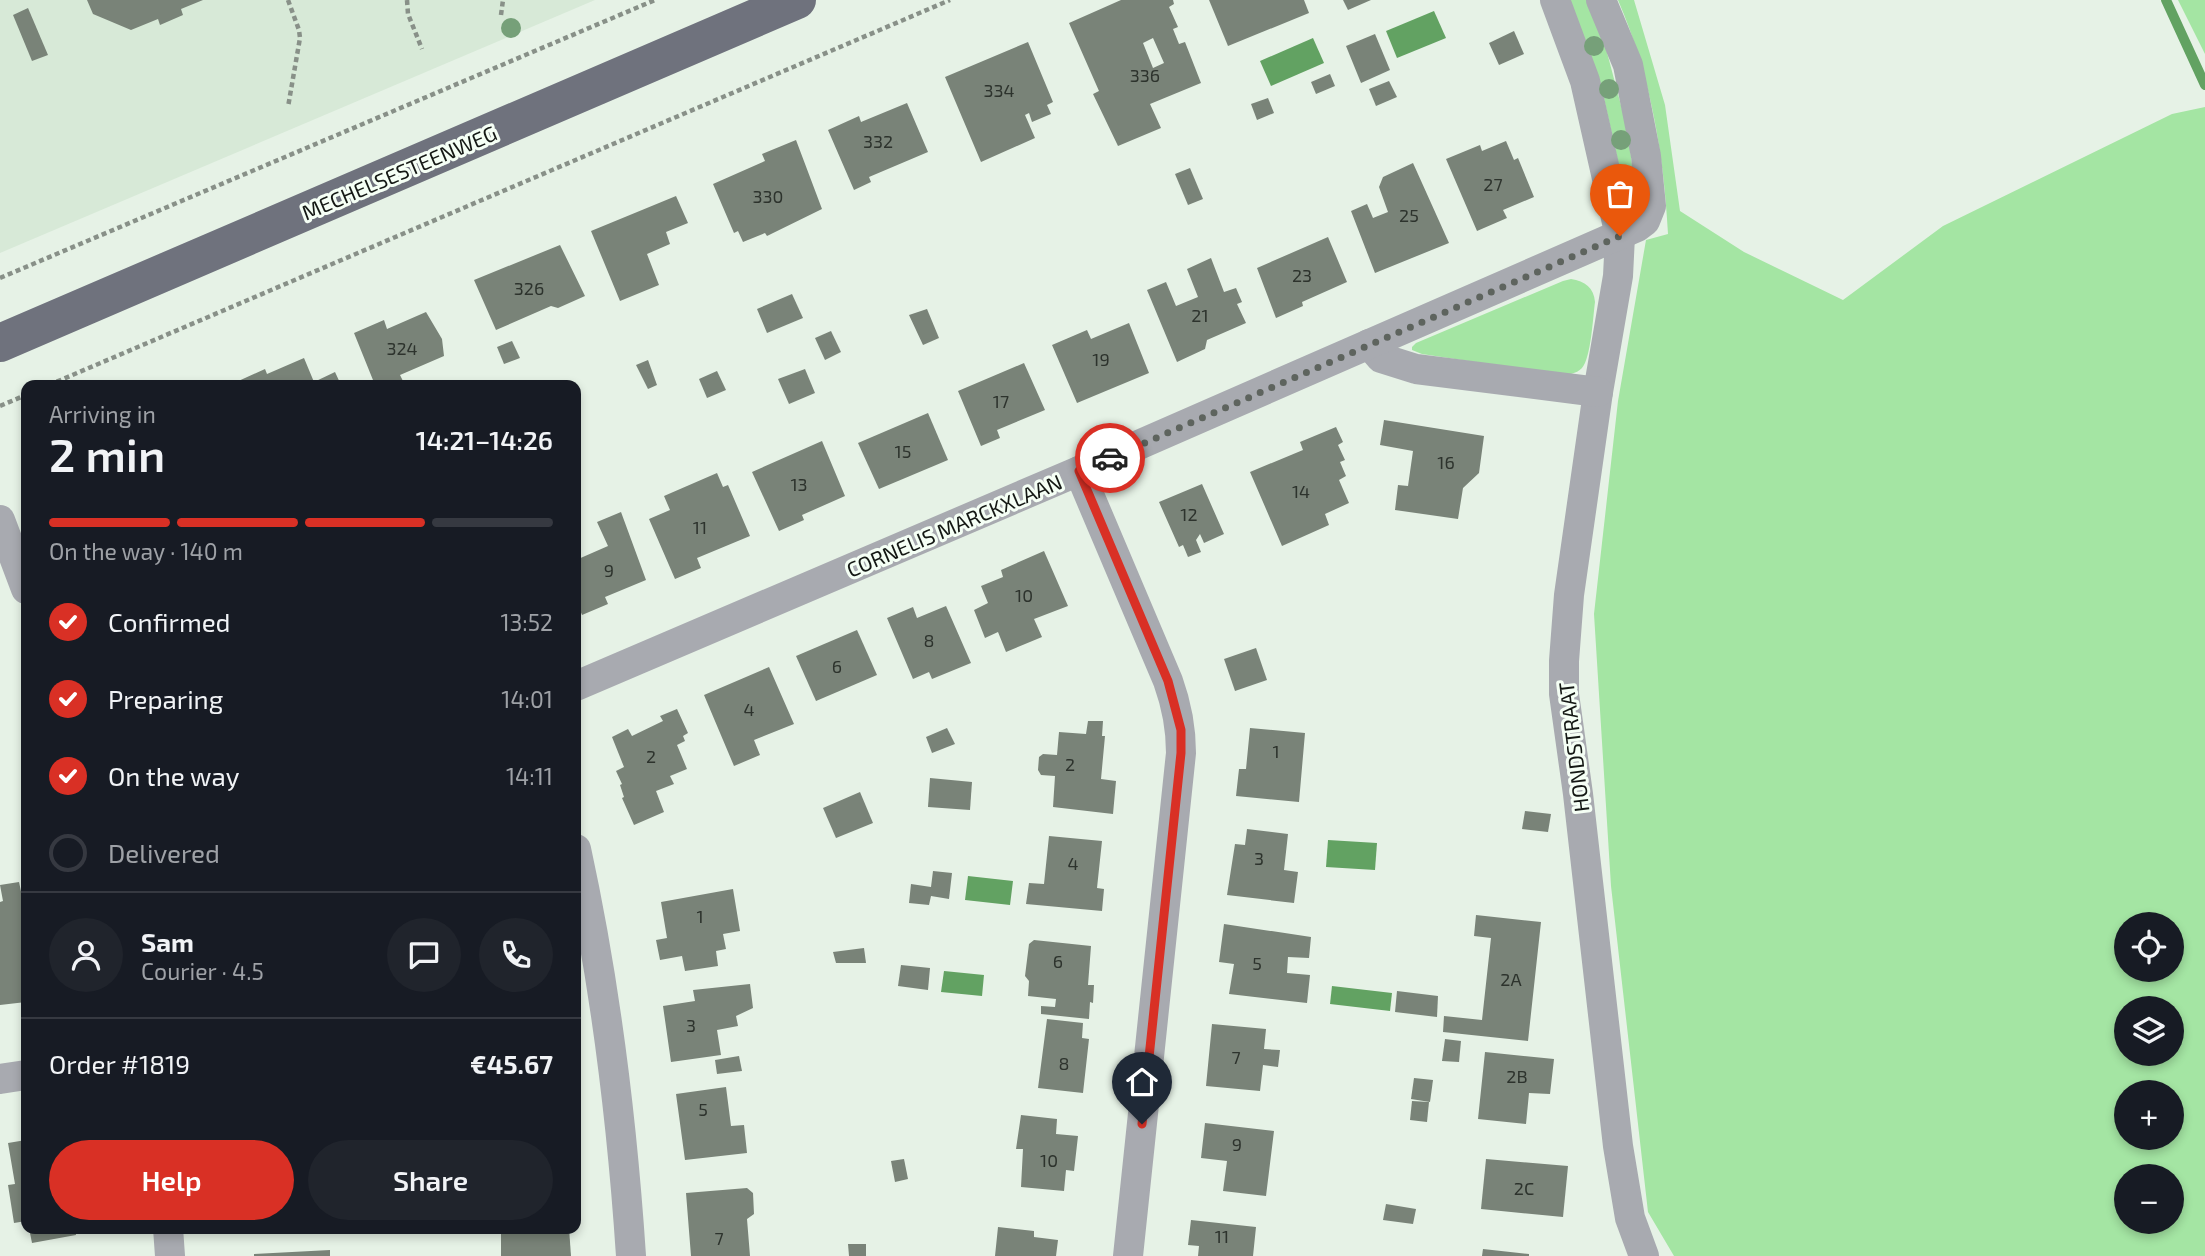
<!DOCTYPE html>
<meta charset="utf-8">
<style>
:root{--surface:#171b24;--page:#20242c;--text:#f1f3f6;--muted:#9ea1a6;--line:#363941;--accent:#d93025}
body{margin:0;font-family:"Exo 2",sans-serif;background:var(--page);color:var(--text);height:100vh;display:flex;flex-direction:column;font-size:26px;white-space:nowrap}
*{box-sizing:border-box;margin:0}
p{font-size:23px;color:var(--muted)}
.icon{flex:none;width:38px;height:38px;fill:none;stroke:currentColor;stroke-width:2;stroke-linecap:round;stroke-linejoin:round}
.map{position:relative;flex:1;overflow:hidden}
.drawer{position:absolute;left:21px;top:380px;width:560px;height:854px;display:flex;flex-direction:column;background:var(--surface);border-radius:14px;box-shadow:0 4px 10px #0003}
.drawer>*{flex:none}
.controls{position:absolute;left:2114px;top:912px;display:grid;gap:14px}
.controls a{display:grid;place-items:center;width:70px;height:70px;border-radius:50%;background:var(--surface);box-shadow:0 4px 10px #0003;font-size:35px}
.pin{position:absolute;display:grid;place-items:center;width:60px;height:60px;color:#fff;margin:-72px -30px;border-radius:50% 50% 50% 0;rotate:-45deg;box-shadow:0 0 7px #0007}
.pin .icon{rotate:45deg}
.courier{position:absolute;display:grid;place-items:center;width:70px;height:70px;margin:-35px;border:5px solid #d93025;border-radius:50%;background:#fff;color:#222;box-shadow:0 2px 9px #0007}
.headline em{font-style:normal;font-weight:600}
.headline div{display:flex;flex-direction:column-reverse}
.headline{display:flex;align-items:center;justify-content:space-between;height:119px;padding:0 28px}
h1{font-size:46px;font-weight:600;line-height:52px}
.bar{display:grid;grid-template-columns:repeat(4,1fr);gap:10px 7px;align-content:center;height:84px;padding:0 28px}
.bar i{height:9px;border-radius:5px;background:var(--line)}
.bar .on{background:var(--accent)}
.bar p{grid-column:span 4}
.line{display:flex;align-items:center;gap:18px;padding:0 28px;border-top:2px solid var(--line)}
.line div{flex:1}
.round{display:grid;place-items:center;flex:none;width:74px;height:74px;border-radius:37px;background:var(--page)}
ol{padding:0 28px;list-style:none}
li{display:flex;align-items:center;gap:21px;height:77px}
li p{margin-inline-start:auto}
li .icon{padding:7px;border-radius:50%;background:var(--accent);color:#fff;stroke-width:4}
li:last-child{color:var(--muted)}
li i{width:38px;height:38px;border:4px solid var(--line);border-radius:50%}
.button{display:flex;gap:14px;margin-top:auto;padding:14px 28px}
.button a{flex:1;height:80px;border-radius:42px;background:var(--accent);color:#fff;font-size:28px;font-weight:600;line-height:80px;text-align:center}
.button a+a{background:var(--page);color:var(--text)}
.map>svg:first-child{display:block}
</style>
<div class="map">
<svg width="2205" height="1256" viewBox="0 0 2205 1256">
<rect width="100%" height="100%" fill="#e6f2e6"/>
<polygon fill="#d7e9d7" points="0,0 595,0 0,253"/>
<g fill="#a4e5a3" fill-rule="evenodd">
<polygon points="1570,0 1588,0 1604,41 1628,132 1635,190 1630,215 1601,85"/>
<path d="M1618,0h16l31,105 15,106 64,41 99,48 100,-74 229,-112 33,-7v1149h-531l-26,-44 -37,-326 -17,-272 24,-213 28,-161 22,-6c-4,-80 -18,-160 -50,-234zM2126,924h46v46h-46zM2126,1008h46v46h-46zM2126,1092h46v46h-46zM2126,1176h46v46h-46z"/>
<polygon points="2178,0 2205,0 2205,54"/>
<path d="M1571,279c14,2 23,9 24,23 -2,15 -4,56 -13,66 -6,6 -14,7 -22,7l-138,-21 -10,-4v-3l4,-4 147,-62z"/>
</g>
<g fill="#62a262">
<polygon points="1434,11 1446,38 1397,58 1386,31"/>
<polygon points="1313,38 1324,63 1271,86 1260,61"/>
<polygon points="1328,840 1377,843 1375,870 1326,867"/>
<polygon points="968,876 1013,881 1010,905 965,900"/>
<polygon points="944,971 984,975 982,996 941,992"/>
<polygon points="1332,986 1392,993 1390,1011 1330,1004"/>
</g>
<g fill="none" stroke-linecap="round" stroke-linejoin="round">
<polyline stroke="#62a262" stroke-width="10" points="2166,0 2205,85"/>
</g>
<g fill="#798378" fill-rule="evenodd">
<polygon points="87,0 203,0 181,9 183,15 160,25 158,19 131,30 93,14"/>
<path d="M1121,0h52l1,4 -5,3 9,20 -5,2 6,15 6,-2 16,41 -51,21 11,24 -43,18 -25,-52 6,-3 -30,-68zM1153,38l11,25 -11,5 -10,-25z"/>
<polygon points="1209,0 1304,0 1309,13 1228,46"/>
<polygon points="1343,0 1371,0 1348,10"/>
<polygon points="28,8 48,55 32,61 13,15"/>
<polygon points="1514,31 1524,54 1499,65 1489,43"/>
<polygon points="1375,34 1390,70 1361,83 1346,46"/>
<polygon points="1028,42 1053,102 1047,105 1051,114 1032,122 1029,113 1025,115 1035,138 981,162 945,77"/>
<polygon points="1330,74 1335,86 1316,94 1311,82"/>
<polygon points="1389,81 1397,97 1376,106 1369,89"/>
<polygon points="1268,98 1274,113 1257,120 1251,104"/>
<polygon points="907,103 928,152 869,177 871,182 854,190 828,130 859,116 861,122"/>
<polygon points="796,140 822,209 767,236 765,233 743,242 738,231 734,233 713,184 765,161 762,154"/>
<polygon points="1506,141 1514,160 1518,158 1534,197 1503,210 1507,218 1477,231 1446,159 1480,145 1482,151"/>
<polygon points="1413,163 1449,243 1375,273 1351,211 1367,204 1373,218 1388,212 1379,187 1383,177"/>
<polygon points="1190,168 1203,199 1188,205 1175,174"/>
<polygon points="676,196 688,223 666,232 670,244 647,254 659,285 620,301 591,231"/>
<polygon points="1328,237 1347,282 1302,302 1303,306 1276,318 1257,268"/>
<polygon points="560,245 585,296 558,308 551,306 496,330 474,280"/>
<polygon points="1211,258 1224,292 1236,288 1242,302 1237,304 1246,323 1207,340 1205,349 1177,362 1147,290 1166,282 1176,306 1198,297 1187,269"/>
<polygon points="792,294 803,318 767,333 757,309"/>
<polygon points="927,309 939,338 923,345 909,315"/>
<polygon points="426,312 442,339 444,356 400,375 403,381 394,385 375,385 354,333 384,320 387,329"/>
<polygon points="1129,323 1149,373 1077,403 1052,345 1087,330 1091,339"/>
<polygon points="831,331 841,352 825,360 815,338"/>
<polygon points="512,341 520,358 504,364 497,347"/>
<polygon points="304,358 314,382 335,372 341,385 235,385 234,383 265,369 267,374"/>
<polygon points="648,360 657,385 648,389 636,365"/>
<polygon points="1024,363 1045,410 997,430 1000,438 981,446 958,391"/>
<polygon points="805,369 815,393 789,404 778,379"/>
<polygon points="717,371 726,390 707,398 699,379"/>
<polygon points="928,413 948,460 879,489 858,443"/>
<polygon points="1384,420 1484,436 1479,473 1463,488 1458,519 1395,510 1398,485 1408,486 1413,451 1380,445"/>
<polygon points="1336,427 1343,442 1338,445 1345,460 1340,462 1346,476 1339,480 1349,503 1325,514 1329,525 1282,546 1250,472 1303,450 1300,442"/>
<polygon points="822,441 845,496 802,515 804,520 779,531 752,472"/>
<polygon points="717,473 723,487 728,485 750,536 697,558 701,568 675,579 649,519 670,510 664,496"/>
<polygon points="1202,484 1224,534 1204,543 1200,534 1196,540 1201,552 1188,557 1183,545 1179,547 1159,502"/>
<polygon points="621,512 646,580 605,597 608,604 582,615 576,600 576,560 608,546 597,522"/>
<polygon points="1044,551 1068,606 1034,619 1042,637 1006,652 998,632 985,638 974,610 988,603 981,586 1003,577 1001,570"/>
<polygon points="946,606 971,663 932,679 929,672 913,679 887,618 913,607 917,618"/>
<polygon points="857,630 877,675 816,701 796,656"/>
<polygon points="1256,648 1267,680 1235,691 1224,659"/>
<polygon points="769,667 794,724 754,740 760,755 734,766 704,695"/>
<polygon points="677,709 688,733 683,736 685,741 677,745 687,769 670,776 674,784 656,791 664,812 634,825 622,798 624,797 620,785 622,784 616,771 624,767 612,737 628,729 632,736 663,721 660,716"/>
<polygon points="1088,721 1103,721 1102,736 1105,736 1101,779 1116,781 1113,814 1053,807 1055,776 1041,775 1038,770 1039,757 1043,754 1057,755 1059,732 1086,734"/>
<polygon points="947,728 955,744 932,753 926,737"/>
<polygon points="1250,728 1305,733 1299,802 1236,796 1239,769 1246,769"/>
<polygon points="930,778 972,782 970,810 928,807"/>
<polygon points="860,792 873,823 836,838 823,808"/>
<polygon points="1525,811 1551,814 1548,832 1522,829"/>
<polygon points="1247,829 1288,834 1284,870 1298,872 1294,903 1227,895 1235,844 1245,845"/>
<polygon points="1049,836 1102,841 1097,888 1104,889 1102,911 1026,904 1029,883 1044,884"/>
<polygon points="933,871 952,873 949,899 931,896 929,905 909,903 911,884 931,887"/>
<polygon points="19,882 26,915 26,1002 0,1005 0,902 3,901 0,885"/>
<polygon points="733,889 740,931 723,934 726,949 716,951 718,966 685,971 682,956 660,960 656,940 667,938 661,902"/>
<polygon points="1476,915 1541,922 1528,1041 1443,1032 1444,1016 1482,1020 1491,938 1474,936"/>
<polygon points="1224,924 1311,937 1309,958 1288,957 1287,973 1310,975 1307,1003 1229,994 1234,964 1219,962"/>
<polygon points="1034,940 1091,946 1088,985 1094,985 1093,1003 1090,1002 1089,1019 1041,1014 1041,1006 1055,1007 1056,999 1028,996 1029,981 1025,976 1029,944"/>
<polygon points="864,948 866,963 836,963 833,952"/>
<polygon points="901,965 930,968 928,990 898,986"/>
<polygon points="750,984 753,1008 736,1016 738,1026 717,1030 721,1055 671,1062 663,1006 695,1001 693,990"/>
<polygon points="1397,991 1438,996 1437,1017 1395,1012"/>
<polygon points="1047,1019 1083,1023 1082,1038 1089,1039 1083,1093 1038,1088"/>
<polygon points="1212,1024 1266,1029 1264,1049 1280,1050 1278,1067 1263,1065 1260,1091 1206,1086"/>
<polygon points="1445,1039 1461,1041 1459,1062 1442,1061"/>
<polygon points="1485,1052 1554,1059 1550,1094 1529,1093 1526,1124 1478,1119"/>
<polygon points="739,1056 742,1071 717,1074 715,1060"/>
<polygon points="1414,1078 1433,1080 1430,1102 1411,1099"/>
<polygon points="726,1087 731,1126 744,1125 747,1153 685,1160 676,1094"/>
<polygon points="1412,1101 1429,1102 1427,1122 1410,1120"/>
<polygon points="1021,1115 1057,1119 1056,1134 1078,1136 1074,1171 1066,1170 1064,1191 1021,1187 1023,1149 1016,1149"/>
<polygon points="1205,1123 1274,1131 1266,1196 1223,1191 1227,1161 1201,1158"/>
<polygon points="26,1140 26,1221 14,1223 8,1185 15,1184 8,1143"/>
<polygon points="904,1159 908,1179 895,1182 891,1161"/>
<polygon points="1486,1159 1568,1166 1563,1217 1481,1209"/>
<polygon points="747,1188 753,1193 754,1214 747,1219 750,1256 691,1256 686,1193"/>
<polygon points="1386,1204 1416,1209 1413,1224 1383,1220"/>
<polygon points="1191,1220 1256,1227 1253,1256 1198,1256 1199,1246 1188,1245"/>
<polygon points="998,1227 1034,1231 1034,1237 1058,1240 1056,1256 995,1256"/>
<polygon points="29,1228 75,1228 76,1235 32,1243"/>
<polygon points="501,1228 569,1228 571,1256 501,1256"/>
<polygon points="848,1244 866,1244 866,1256 849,1256"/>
<polygon points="1483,1249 1529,1254 1529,1256 1482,1256"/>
<polygon points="330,1250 330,1256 254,1256 254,1254"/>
</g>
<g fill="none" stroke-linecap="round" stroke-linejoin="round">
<g stroke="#889088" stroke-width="4.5" stroke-dasharray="5 3.5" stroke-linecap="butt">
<polyline points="288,0 299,30 300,38 288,107"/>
<polyline points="407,0 408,14 422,49"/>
<polyline points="501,15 503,0"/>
<polyline points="0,278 655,0"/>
<polyline points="49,385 950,0"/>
<polyline points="0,406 26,395"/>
</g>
<g stroke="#a8aab0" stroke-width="30">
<polyline points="1555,0 1585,81 1620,236 1618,276 1598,392 1569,595 1564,661 1564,694 1578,794 1618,1146 1630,1218 1644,1256"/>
<polyline points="1369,344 1381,358 1416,369 1598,392"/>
<path d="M1079,471l89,210c9,25 13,47 13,72l-53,503"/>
<polyline points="0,520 26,589"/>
<polyline points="576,686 1079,471 1637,227 1645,221 1651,206 1646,156 1628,65 1601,0"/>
<path d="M576,849c29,133 46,271 55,407"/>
<polyline points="0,1079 26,1075"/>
<polyline points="168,1228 170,1256"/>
</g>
<polyline stroke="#6f727d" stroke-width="38" points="0,343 797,0"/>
</g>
<g fill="#76a079">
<circle cx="511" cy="28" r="10"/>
<circle cx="1594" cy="46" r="10"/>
<circle cx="1609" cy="89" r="10"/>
<circle cx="1621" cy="140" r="10"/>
</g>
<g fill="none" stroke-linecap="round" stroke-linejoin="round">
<polyline stroke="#5e645e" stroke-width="7" stroke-dasharray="0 12.6" points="1110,458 1620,236"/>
<polyline stroke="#d93025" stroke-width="9" points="1110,458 1079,471 1168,681 1181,730 1181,753 1142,1124"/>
</g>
<g text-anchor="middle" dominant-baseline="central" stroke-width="6" stroke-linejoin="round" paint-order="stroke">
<g font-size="18" fill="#2d332d">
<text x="1145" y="75">336</text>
<text x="999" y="90">334</text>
<text x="878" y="141">332</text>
<text x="1493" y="184">27</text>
<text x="768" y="196">330</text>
<text x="1409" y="215">25</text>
<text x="1302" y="275">23</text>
<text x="529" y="288">326</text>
<text x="1200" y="315">21</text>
<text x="402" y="348">324</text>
<text x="1101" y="359">19</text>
<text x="1001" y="401">17</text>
<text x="903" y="451">15</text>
<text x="1446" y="462">16</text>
<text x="799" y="484">13</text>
<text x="1301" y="491">14</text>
<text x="1189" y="514">12</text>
<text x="700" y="527">11</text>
<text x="609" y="570">9</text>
<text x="1024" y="595">10</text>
<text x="929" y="640">8</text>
<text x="837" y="666">6</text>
<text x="749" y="709">4</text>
<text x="1276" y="751">1</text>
<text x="651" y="756">2</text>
<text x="1070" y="764">2</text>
<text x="1259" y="858">3</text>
<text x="1073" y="863">4</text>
<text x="700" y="916">1</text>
<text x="1058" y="961">6</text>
<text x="1257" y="963">5</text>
<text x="1511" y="979">2A</text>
<text x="691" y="1025">3</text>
<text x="1236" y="1057">7</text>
<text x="1064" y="1063">8</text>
<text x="1517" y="1076">2B</text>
<text x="703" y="1109">5</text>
<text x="1237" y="1144">9</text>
<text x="1049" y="1160">10</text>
<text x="1524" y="1188">2C</text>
<text x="1222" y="1236">11</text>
<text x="719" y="1238">7</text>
</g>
<g font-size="21" fill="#141814" stroke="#f5fff5">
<text transform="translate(399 172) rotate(-23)">MECHELSESTEENWEG</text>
<text transform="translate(954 525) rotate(-23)">CORNELIS MARCKXLAAN</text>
<text transform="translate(1573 747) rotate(-97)">HONDSTRAAT</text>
</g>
</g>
</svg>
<div class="controls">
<a><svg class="icon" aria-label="locate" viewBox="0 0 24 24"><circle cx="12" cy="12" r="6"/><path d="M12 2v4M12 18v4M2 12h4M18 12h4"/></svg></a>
<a><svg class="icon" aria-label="layers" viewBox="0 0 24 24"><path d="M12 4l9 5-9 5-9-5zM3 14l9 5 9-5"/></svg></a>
<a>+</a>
<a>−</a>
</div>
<div class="pin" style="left:1620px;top:236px;background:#ea580c"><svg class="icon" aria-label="bag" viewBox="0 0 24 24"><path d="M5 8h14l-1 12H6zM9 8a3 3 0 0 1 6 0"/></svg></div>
<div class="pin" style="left:1142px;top:1124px;background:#1f2937"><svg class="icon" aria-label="home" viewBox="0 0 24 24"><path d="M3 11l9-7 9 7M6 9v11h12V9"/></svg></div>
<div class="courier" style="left:1110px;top:458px"><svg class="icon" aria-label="car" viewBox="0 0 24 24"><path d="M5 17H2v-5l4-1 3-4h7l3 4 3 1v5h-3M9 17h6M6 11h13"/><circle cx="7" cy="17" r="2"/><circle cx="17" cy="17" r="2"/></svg></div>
<section class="drawer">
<div class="headline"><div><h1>2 min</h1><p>Arriving in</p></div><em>14:21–14:26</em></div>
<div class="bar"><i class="on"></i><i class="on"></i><i class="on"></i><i></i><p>On the way · 140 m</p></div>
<ol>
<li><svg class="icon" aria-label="check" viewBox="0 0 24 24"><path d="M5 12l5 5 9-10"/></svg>Confirmed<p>13:52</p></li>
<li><svg class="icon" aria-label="check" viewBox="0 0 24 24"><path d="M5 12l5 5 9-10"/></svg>Preparing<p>14:01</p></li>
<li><svg class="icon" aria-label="check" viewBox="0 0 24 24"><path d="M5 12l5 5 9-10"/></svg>On the way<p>14:11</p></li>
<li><i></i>Delivered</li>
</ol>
<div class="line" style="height:126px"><a class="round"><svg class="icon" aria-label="person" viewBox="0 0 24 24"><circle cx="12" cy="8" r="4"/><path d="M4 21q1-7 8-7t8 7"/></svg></a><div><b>Sam</b><p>Courier · 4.5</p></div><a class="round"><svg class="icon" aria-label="chat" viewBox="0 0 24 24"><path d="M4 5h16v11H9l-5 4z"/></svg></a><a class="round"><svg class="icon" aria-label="phone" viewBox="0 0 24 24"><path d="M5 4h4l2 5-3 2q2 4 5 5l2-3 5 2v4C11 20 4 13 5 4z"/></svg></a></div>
<div class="line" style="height:91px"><div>Order #1819</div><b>€45.67</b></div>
<div class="button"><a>Help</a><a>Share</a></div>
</section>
</div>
